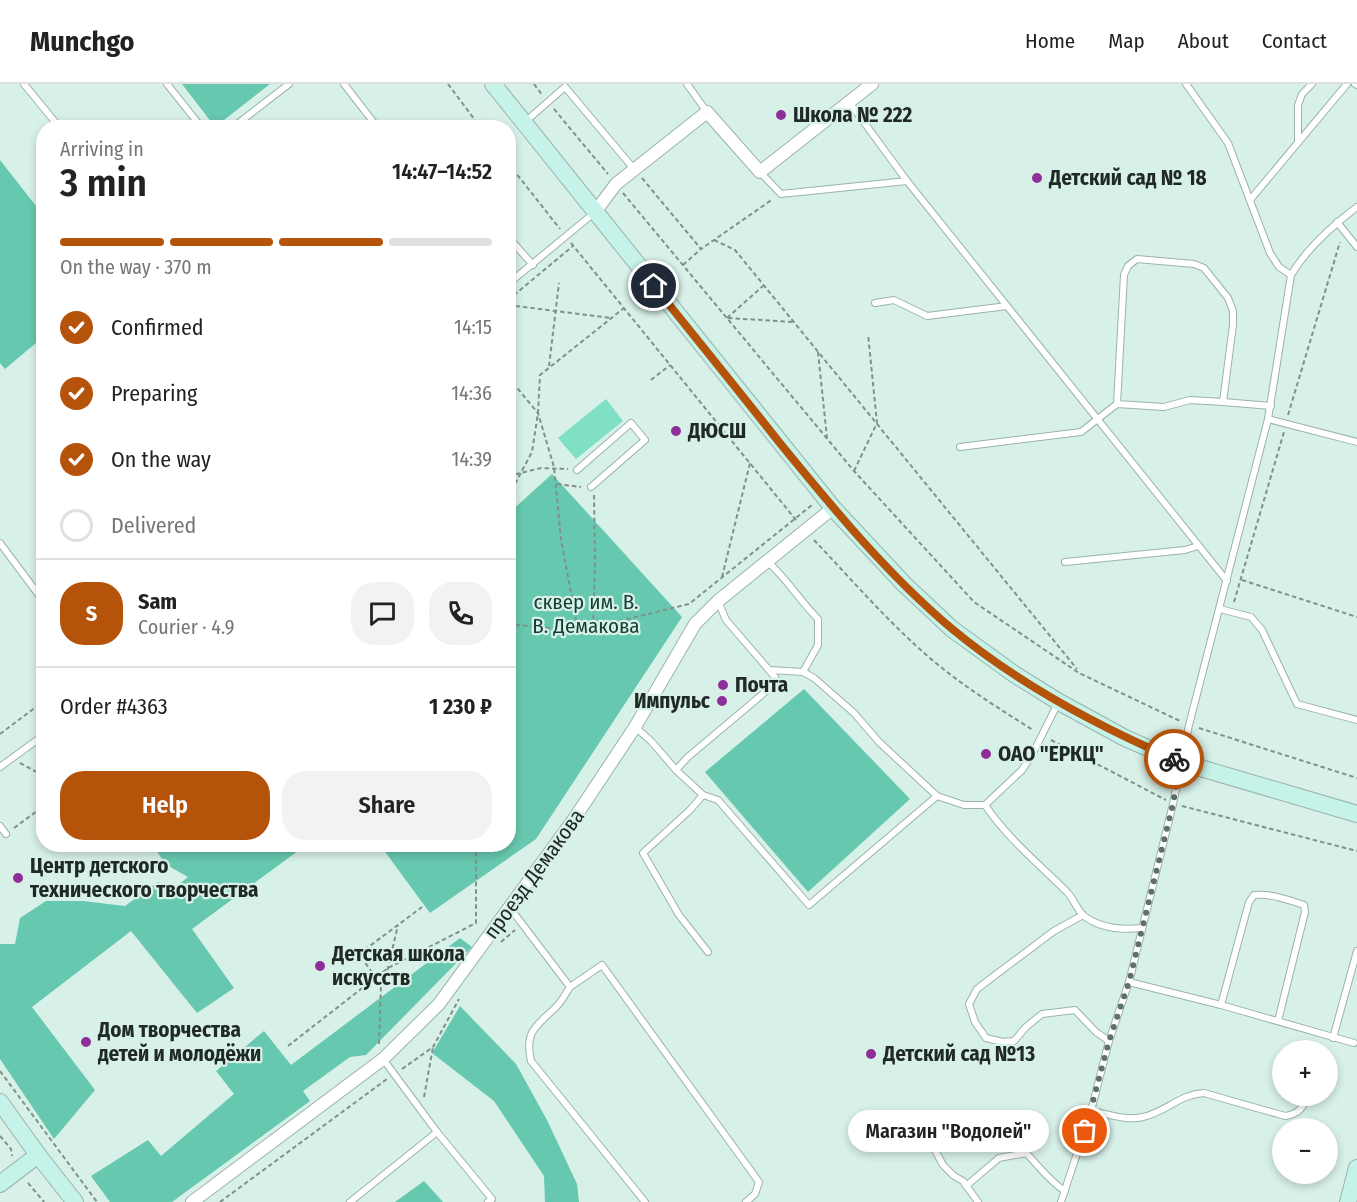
<!DOCTYPE html>
<meta charset="utf-8">
<style>
:root{--surface:#fff;--page:#f2f2f2;--text:#222;--muted:#767676;--line:#e0e0e0;--accent:#b45309}
body{margin:0;font-family:"Fira Sans Condensed",sans-serif;background:var(--page);color:var(--text);height:100vh;display:flex;flex-direction:column;font-size:22px;white-space:nowrap}
*{box-sizing:border-box;margin:0}
p{font-size:20px;color:var(--muted)}
.icon{flex:none;width:33px;height:33px;fill:none;stroke:currentColor;stroke-width:2;stroke-linecap:round;stroke-linejoin:round}
.map{position:relative;flex:1;overflow:hidden}
.side{position:absolute;left:36px;top:36px;width:480px;height:732px;display:flex;flex-direction:column;background:var(--surface);border-radius:24px;box-shadow:0 3px 9px #0003}
.side>*{flex:none}
.fabs{position:absolute;left:1272px;top:956px;display:grid;gap:12px}
.fabs a{display:grid;place-items:center;width:66px;height:66px;border-radius:50%;background:var(--surface);box-shadow:0 3px 9px #0003;font-size:30px}
.pin{position:absolute;display:grid;place-items:center;width:51px;height:51px;color:#fff;margin:-26px;border:3px solid #fff;border-radius:50%;box-shadow:0 2px 6px #0007}
.courier{position:absolute;display:grid;place-items:center;width:60px;height:60px;margin:-30px;border:4px solid #b45309;border-radius:50%;background:#fff;color:#222;box-shadow:0 2px 8px #0007}
.bubble{position:absolute;height:42px;border-radius:21px;background:var(--surface);box-shadow:0 3px 9px #0003;font-size:20px;font-weight:600;line-height:42px;text-align:center}
.summary em{font-style:normal;font-weight:600}
.summary div{display:flex;flex-direction:column-reverse}
.summary{display:flex;align-items:center;justify-content:space-between;height:102px;padding:0 24px}
h1{font-size:39px;font-weight:600;line-height:45px}
.bar{display:grid;grid-template-columns:repeat(4,1fr);gap:9px 6px;align-content:center;height:72px;padding:0 24px}
.bar i{height:8px;border-radius:4px;background:var(--line)}
.bar .active{background:var(--accent)}
.bar p{grid-column:span 4}
.line{display:flex;align-items:center;gap:15px;padding:0 24px;border-top:2px solid var(--line)}
.line div{flex:1}
.round{display:grid;place-items:center;flex:none;width:63px;height:63px;border-radius:24px;background:var(--page)}
ol{padding:0 24px;list-style:none}
li{display:flex;align-items:center;gap:18px;height:66px}
li p{margin-inline-start:auto}
li .icon{padding:6px;border-radius:50%;background:var(--accent);color:#fff;stroke-width:4}
li:last-child{color:var(--muted)}
li i{width:33px;height:33px;border:3px solid var(--line);border-radius:50%}
.primary-button{display:flex;gap:12px;margin-top:auto;padding:12px 24px}
.primary-button a{flex:1;height:69px;border-radius:24px;background:var(--accent);color:#fff;font-size:24px;font-weight:600;line-height:69px;text-align:center}
.primary-button a+a{background:var(--page);color:var(--text)}
header{display:flex;align-items:center;gap:36px;box-sizing:border-box;height:84px;padding:0 30px;background:var(--surface);border-bottom:2px solid var(--line)}
header strong{font-size:28px}
nav{display:flex;gap:33px;margin-inline-start:auto;font-size:21px}
.map>svg:first-child{display:block}
</style>
<header>
<strong>Munchgo</strong>
<nav><a>Home</a><a>Map</a><a>About</a><a>Contact</a></nav>
</header>
<div class="map">
<svg width="1357" height="1118" viewBox="0 0 1357 1118">
<rect width="100%" height="100%" fill="#d7f0e8"/>
<polygon fill="#80e0c5" points="606,315 623,337 576,375 558,354"/>
<g fill="#66c8ae">
<polygon points="182,0 270,0 215,43"/>
<polygon points="0,76 43,131 43,253 5,285 0,279"/>
<polygon points="552,390 682,533 536,755 430,829 380,761 508,760 509,429"/>
<polygon points="804,605 910,715 808,808 705,688"/>
<polygon points="153,761 306,761 192,845 234,904 197,929 131,847 32,923 95,1006 54,1055 0,975 0,860 15,860 20,834 46,817 83,817 125,822 158,798 173,805 188,793 165,780"/>
<polygon points="460,854 472,863 366,971 350,973 303,1007 310,1017 172,1118 110,1118 91,1092 148,1056 161,1072 234,1010 216,987 264,947 291,981"/>
<polygon points="460,922 516,980 547,1036 577,1100 579,1118 545,1118 544,1092 494,1017 432,969"/>
<polygon points="424,1097 443,1118 395,1118"/>
</g>
<g fill="none" stroke-linecap="round" stroke-linejoin="round">
<g stroke="#9bb3ab" stroke-width="8">
<g id="lane">
<polyline points="24,0 60,44"/>
<polyline points="167,0 202,44"/>
<polyline points="344,0 378,44"/>
<polyline points="687,0 707,28"/>
<polyline points="1186,0 1228,59 1270,169 1279,183 1291,191"/>
<polyline points="1355,0 1357,1"/>
<polyline points="849,18 907,97 1227,497"/>
<polyline points="526,37 565,3 634,85"/>
<polyline points="232,44 289,0"/>
<polyline points="1298,57 1298,21 1302,10 1312,0"/>
<polyline points="760,88 781,110 907,97"/>
<polyline points="1250,116 1347,0"/>
<polyline points="1337,138 1357,163"/>
<polyline points="508,153 533,181"/>
<polyline points="508,200 594,129"/>
<polyline points="875,219 894,216 927,232 1007,222"/>
<polyline points="1223,318 1271,322"/>
<polyline points="1268,335 1357,358"/>
<polyline points="960,363 1081,348 1117,320 1124,191 1128,182 1137,175 1194,180 1204,184 1228,214 1233,227 1233,241 1223,318 1190,316 1164,323 1117,320"/>
<polyline points="577,386 631,339 645,356 591,403"/>
<polyline points="0,459 44,518"/>
<path d="M768,478c19,17 32,39 50,57v26l-15,27"/>
<polyline points="1065,478 1185,466 1198,462"/>
<polyline points="1220,525 1251,533 1262,546 1297,620 1357,636"/>
<polyline points="635,643 651,657 676,686 688,673 777,598 775,593 726,536 718,517"/>
<polyline points="0,683 44,651"/>
<polyline points="676,686 703,711 718,716 809,821 937,712 879,658 854,629 814,594 803,588 769,586"/>
<polyline points="703,711 690,726 643,769 679,831 708,868"/>
<polyline points="937,712 964,721 985,721 1022,686 1032,671 1058,619"/>
<path d="M985,721c23,34 54,59 83,88 6,7 9,17 16,23 16,12 39,14 58,12"/>
<polyline points="0,742 6,750"/>
<path d="M510,824l60,79c-4,6 -8,14 -13,19 -20,20 -33,24 -26,55l114,141"/>
<polyline points="1083,831 1054,847 994,892 977,905 969,920 975,938 986,954 1003,958 1014,957 1026,943 1042,930 1075,926 1096,948 1109,957"/>
<polyline points="1129,898 1221,921 1354,959"/>
<polyline points="570,903 602,881 759,1098 755,1110 746,1118"/>
<path d="M1221,921l28,-103 5,-7c15,-2 35,5 50,10l1,7 -27,109"/>
<polyline points="1333,954 1357,867"/>
<polyline points="383,975 437,1048 492,1115 488,1118"/>
<path d="M1091,1027c17,3 35,10 52,6 23,-5 37,-23 61,-24l81,23c14,-2 18,-8 23,-21"/>
<polyline points="925,1048 943,1081 954,1092 963,1097 978,1118"/>
<path d="M966,1102l33,-28 27,-5c13,13 23,28 39,38"/>
<polyline points="350,1118 437,1048"/>
<path d="M1061,1118l30,-91 18,-70 20,-59 44,-178 16,-79 79,-306 23,-144c16,-27 41,-49 66,-68"/>
</g>
</g>
<g stroke="#9bb3ab" stroke-width="14">
<g id="street">
<polyline points="595,128 616,100 707,28 760,88 872,0"/>
<polyline points="192,1118 383,975 439,920 574,735 635,643 695,540 718,517 833,424"/>
</g>
</g>
<g stroke="#9bb3ab" stroke-width="18">
<g id="secondary">
<polyline points="493,0 833,424 904,500 952,545 1014,590 1059,618 1125,654 1180,678 1357,730"/>
<polyline points="0,1018 38,1071 75,1118"/>
<polyline points="0,1100 38,1071"/>
<polyline points="1348,1118 1357,1084"/>
</g>
</g>
<g stroke="#80918c" stroke-width="2" stroke-dasharray="4.5 3" stroke-linecap="butt">
<polyline points="448,0 481,44"/>
<polyline points="534,0 543,12"/>
<polyline points="554,25 608,90"/>
<polyline points="508,79 560,145"/>
<polyline points="642,94 701,165 773,115"/>
<polyline points="623,109 854,387 974,518 1079,589 1180,637"/>
<polyline points="714,156 735,166 1077,585"/>
<polyline points="571,159 796,436"/>
<polyline points="683,181 701,165"/>
<polyline points="508,216 573,162"/>
<polyline points="508,221 611,234"/>
<polyline points="727,234 763,202"/>
<polyline points="728,234 794,238"/>
<polyline points="818,268 827,354"/>
<polyline points="549,282 559,199"/>
<polyline points="508,293 538,329 554,383 561,455 578,547"/>
<polyline points="651,296 670,281"/>
<polyline points="1288,331 1340,158"/>
<polyline points="854,387 877,339 868,250"/>
<polyline points="508,392 541,384 568,385"/>
<polyline points="557,400 581,403"/>
<polyline points="508,413 532,368 538,329 540,291 624,224"/>
<path d="M814,456c38,40 75,83 117,119 32,27 67,49 102,71"/>
<polyline points="722,493 750,379"/>
<polyline points="1242,496 1357,533"/>
<polyline points="1234,518 1284,348"/>
<polyline points="508,540 578,547 689,520 812,421"/>
<polyline points="593,543 595,477 594,411"/>
<polyline points="1199,644 1357,694"/>
<polyline points="0,650 44,617"/>
<polyline points="1051,656 1166,716"/>
<polyline points="20,679 44,692"/>
<polyline points="1182,722 1357,767"/>
<polyline points="14,744 37,727 44,736"/>
<polyline points="501,858 515,846"/>
<polyline points="381,901 359,870 422,823"/>
<polyline points="379,960 381,901 388,884 398,841"/>
<polyline points="288,962 388,884 476,839 476,760"/>
<polyline points="402,985 433,963 459,915"/>
<polyline points="0,987 97,1118"/>
<polyline points="424,1013 433,963"/>
<polyline points="0,1052 11,1065 12,1072"/>
<polyline points="28,1099 44,1118"/>
<polyline points="220,1118 387,995"/>
</g>
<use href="#lane" stroke="#fff" stroke-width="6"/>
<use href="#street" stroke="#fff" stroke-width="12"/>
<use href="#secondary" stroke="#c5f3e9" stroke-width="16"/>
</g>
<g fill="none" stroke-linecap="round" stroke-linejoin="round">
<polyline stroke="#606f6a" stroke-width="6" stroke-dasharray="0 10.8" points="1085,1047 1109,957 1129,898 1173,720 1180,678 1174,675"/>
<path stroke="#b45309" stroke-width="8" d="M654,202c42,52 84,104 125,156 53,65 108,132 172,186 66,55 144,97 223,131"/>
</g>
<g fill="#8e2f99" stroke="#d7f0e8" stroke-width="2">
<circle cx="781" cy="31" r="6"/>
<circle cx="1037" cy="94" r="6"/>
<circle cx="676" cy="347" r="6"/>
<circle cx="723" cy="601" r="6"/>
<circle cx="722" cy="617" r="6"/>
<circle cx="986" cy="670" r="6"/>
<circle cx="18" cy="794" r="6"/>
<circle cx="320" cy="882" r="6"/>
<circle cx="86" cy="958" r="6"/>
<circle cx="871" cy="970" r="6"/>
</g>
<g text-anchor="middle" dominant-baseline="central" stroke-width="4.5" stroke-linejoin="round" paint-order="stroke">
<g font-size="21" font-weight="bold" fill="#202926" stroke="#d7f0e8" text-anchor="start">
<text x="793" y="31">Школа № 222</text>
<text x="1049" y="94">Детский сад № 18</text>
<text x="688" y="347">ДЮСШ</text>
<text x="735" y="601">Почта</text>
<text x="710" y="617" text-anchor="end">Импульс</text>
<text x="998" y="670">ОАО "ЕРКЦ"</text>
<text x="30" y="782">Центр детского<tspan x="30" dy="24">технического творчества</tspan></text>
<text x="332" y="870">Детская школа<tspan x="332" dy="24">искусств</tspan></text>
<text x="98" y="946">Дом творчества<tspan x="98" dy="24">детей и молодёжи</tspan></text>
<text x="883" y="970">Детский сад №13</text>
</g>
<g font-size="21" fill="#134035" stroke="#d7f0e8">
<text x="586" y="518">сквер им. В.<tspan x="586" dy="24">В. Демакова</tspan></text>
</g>
<g font-size="21" fill="#202926" stroke="#d7f0e8">
<text transform="translate(534 790) rotate(-54)">проезд Демакова</text>
</g>
</g>
</svg>
<div class="fabs">
<a>+</a>
<a>−</a>
</div>
<div class="pin" style="left:1085px;top:1047px;background:#ea580c"><svg class="icon" aria-label="bag" viewBox="0 0 24 24"><path d="M5 8h14l-1 12H6zM9 8a3 3 0 0 1 6 0"/></svg></div>
<div class="pin" style="left:654px;top:202px;background:#1f2937"><svg class="icon" aria-label="home" viewBox="0 0 24 24"><path d="M3 11l9-7 9 7M6 9v11h12V9"/></svg></div>
<div class="courier" style="left:1174px;top:675px"><svg class="icon" aria-label="bike" viewBox="0 0 24 24"><circle cx="6" cy="16" r="4"/><circle cx="18" cy="16" r="4"/><path d="M6 16l4-8h5l3 8M10 8l3 8H6M13 5h3"/></svg></div>
<div class="bubble" style="left:848px;top:1026px;width:201px">Магазин &quot;Водолей&quot;</div>
<section class="side">
<div class="summary"><div><h1>3 min</h1><p>Arriving in</p></div><em>14:47–14:52</em></div>
<div class="bar"><i class="active"></i><i class="active"></i><i class="active"></i><i></i><p>On the way · 370 m</p></div>
<ol>
<li><svg class="icon" aria-label="check" viewBox="0 0 24 24"><path d="M5 12l5 5 9-10"/></svg>Confirmed<p>14:15</p></li>
<li><svg class="icon" aria-label="check" viewBox="0 0 24 24"><path d="M5 12l5 5 9-10"/></svg>Preparing<p>14:36</p></li>
<li><svg class="icon" aria-label="check" viewBox="0 0 24 24"><path d="M5 12l5 5 9-10"/></svg>On the way<p>14:39</p></li>
<li><i></i>Delivered</li>
</ol>
<div class="line" style="height:108px"><b class="round" style="background:var(--accent);color:#fff">S</b><div><b>Sam</b><p>Courier · 4.9</p></div><a class="round"><svg class="icon" aria-label="chat" viewBox="0 0 24 24"><path d="M4 5h16v11H9l-5 4z"/></svg></a><a class="round"><svg class="icon" aria-label="phone" viewBox="0 0 24 24"><path d="M5 4h4l2 5-3 2q2 4 5 5l2-3 5 2v4C11 20 4 13 5 4z"/></svg></a></div>
<div class="line" style="height:78px"><div>Order #4363</div><b>1 230 ₽</b></div>
<div class="primary-button"><a>Help</a><a>Share</a></div>
</section>
</div>
